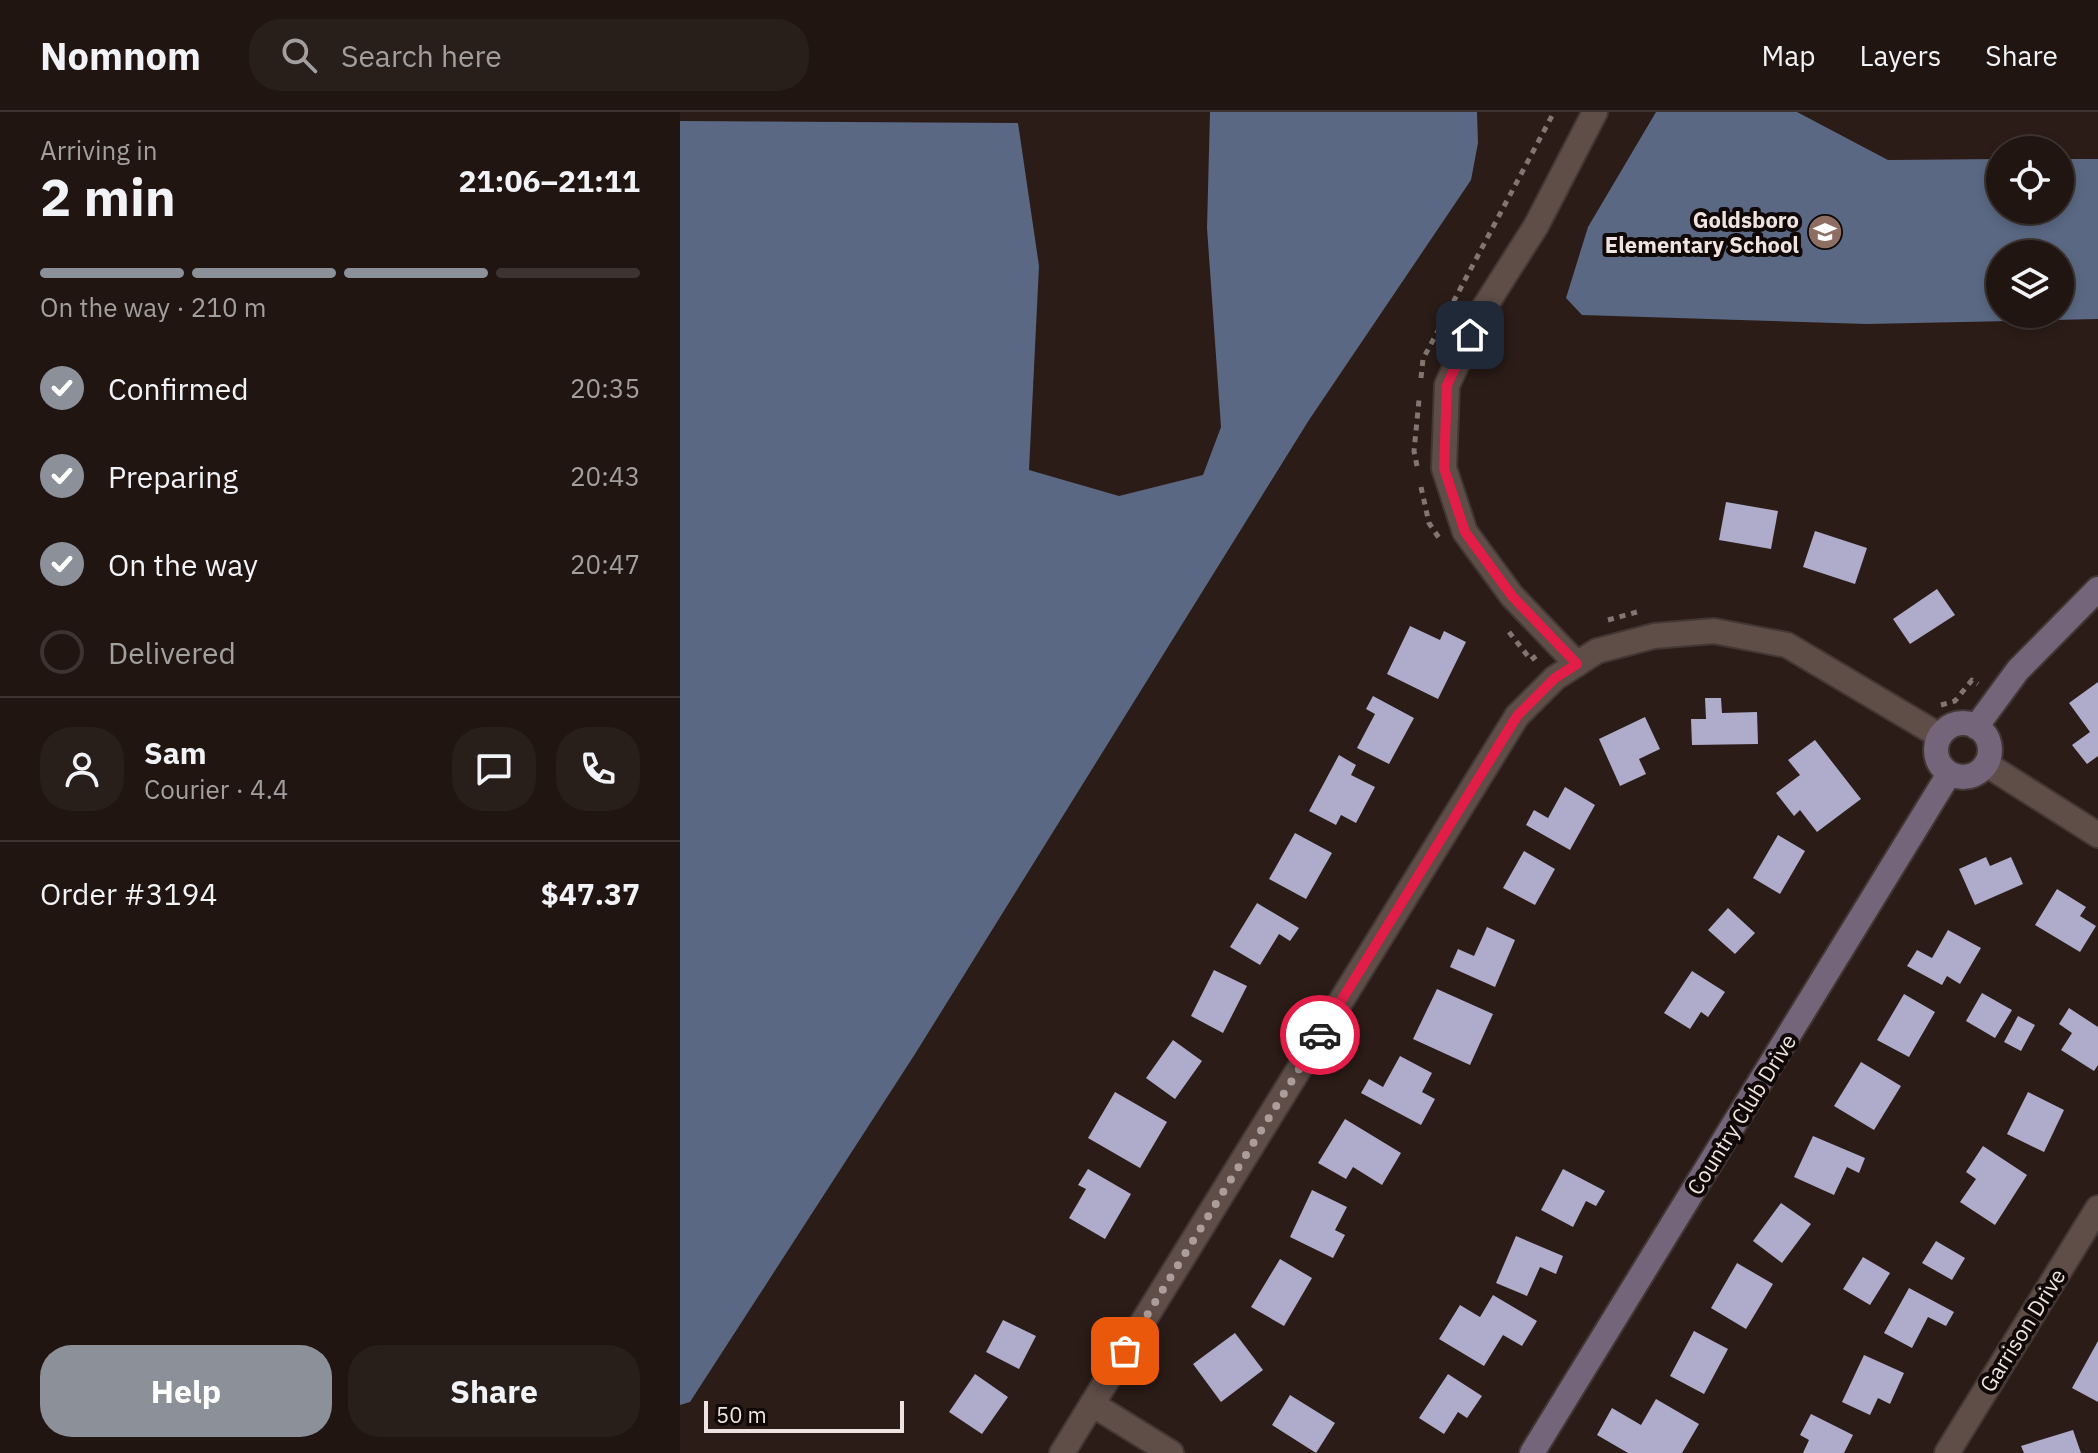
<!DOCTYPE html>
<meta charset="utf-8">
<style>
:root{--surface:#201511;--page:#281e1a;--text:#f1f3f6;--muted:#a29f9f;--line:#3d3431;--accent:#8c9099}
body{margin:0;font-family:"IBM Plex Sans",sans-serif;background:var(--page);color:var(--text);height:100vh;display:flex;flex-direction:column;font-size:30px;white-space:nowrap}
*{box-sizing:border-box;margin:0}
p{font-size:26px;color:var(--muted)}
.icon{flex:none;width:44px;height:44px;fill:none;stroke:currentColor;stroke-width:2;stroke-linecap:round;stroke-linejoin:round}
.map{position:relative;flex:1;overflow:hidden}
.sheet{display:flex;flex-direction:column;background:var(--surface);width:680px}
.sheet>*{flex:none}
.tools{position:absolute;left:1306px;top:24px;display:grid;gap:16px}
.tools a{display:grid;place-items:center;width:88px;height:88px;border-radius:50%;background:var(--surface);box-shadow:0 4px 12px #0003,0 0 0 2px var(--line);font-size:40px}
.scale{position:absolute;left:24px;bottom:20px;width:200px;box-sizing:border-box;padding-left:8px;border:4px solid #eee3e0;border-top:0;font-size:22px;line-height:28px;white-space:nowrap;color:#eee3e0;-webkit-text-stroke:6px #0f0807;paint-order:stroke}
.pin{position:absolute;display:grid;place-items:center;width:68px;height:68px;color:#fff;margin:-34px;border-radius:16px;box-shadow:0 4px 12px #0006}
.courier{position:absolute;display:grid;place-items:center;width:80px;height:80px;margin:-40px;border:6px solid #e11d48;border-radius:50%;background:#fff;color:#222;box-shadow:0 2px 10px #0007}
.headline em{font-style:normal;font-weight:700}
.headline div{display:flex;flex-direction:column-reverse}
.headline{display:flex;align-items:center;justify-content:space-between;height:136px;padding:0 40px}
h1{font-size:52px;font-weight:700;line-height:60px}
.bar{display:grid;grid-template-columns:repeat(4,1fr);gap:12px 8px;align-content:center;height:96px;padding:0 40px}
.bar i{height:10px;border-radius:6px;background:var(--line)}
.bar .selected{background:var(--accent)}
.bar p{grid-column:span 4}
.line{display:flex;align-items:center;gap:20px;padding:0 40px;border-top:2px solid var(--line)}
.line div{flex:1}
.round{display:grid;place-items:center;flex:none;width:84px;height:84px;border-radius:32px;background:var(--page)}
ol{padding:0 40px;list-style:none}
li{display:flex;align-items:center;gap:24px;height:88px}
li p{margin-inline-start:auto}
li .icon{padding:8px;border-radius:50%;background:var(--accent);color:#fff;stroke-width:4}
li:last-child{color:var(--muted)}
li i{width:44px;height:44px;border:4px solid var(--line);border-radius:50%}
.primary-button{display:flex;gap:16px;margin-top:auto;padding:16px 40px}
.primary-button a{flex:1;height:92px;border-radius:32px;background:var(--accent);color:#fff;font-size:32px;font-weight:700;line-height:92px;text-align:center}
.primary-button a+a{background:var(--page);color:var(--text)}
header{display:flex;align-items:center;gap:48px;box-sizing:border-box;height:112px;padding:0 40px;background:var(--surface);border-bottom:2px solid var(--line)}
header strong{font-size:38px}
nav{display:flex;gap:44px;margin-inline-start:auto;font-size:28px}
.search{width:560px;height:72px;background:var(--page);display:flex;align-items:center;gap:20px;box-sizing:border-box;padding:0 28px;border-radius:32px;color:var(--muted);font-size:30px}
main{display:flex;flex:1;min-height:0}
.map>svg:first-child{display:block}
</style>
<header>
<strong>Nomnom</strong>
<div class="search"><svg class="icon" aria-label="search" viewBox="0 0 24 24"><circle cx="10" cy="10" r="6"/><path d="M15 15l6 6"/></svg>Search here</div>
<nav><a>Map</a><a>Layers</a><a>Share</a></nav>
</header>
<main>
<section class="sheet">
<div class="headline"><div><h1>2 min</h1><p>Arriving in</p></div><em>21:06–21:11</em></div>
<div class="bar"><i class="selected"></i><i class="selected"></i><i class="selected"></i><i></i><p>On the way · 210 m</p></div>
<ol>
<li><svg class="icon" aria-label="check" viewBox="0 0 24 24"><path d="M5 12l5 5 9-10"/></svg>Confirmed<p>20:35</p></li>
<li><svg class="icon" aria-label="check" viewBox="0 0 24 24"><path d="M5 12l5 5 9-10"/></svg>Preparing<p>20:43</p></li>
<li><svg class="icon" aria-label="check" viewBox="0 0 24 24"><path d="M5 12l5 5 9-10"/></svg>On the way<p>20:47</p></li>
<li><i></i>Delivered</li>
</ol>
<div class="line" style="height:144px"><a class="round"><svg class="icon" aria-label="person" viewBox="0 0 24 24"><circle cx="12" cy="8" r="4"/><path d="M4 21q1-7 8-7t8 7"/></svg></a><div><b>Sam</b><p>Courier · 4.4</p></div><a class="round"><svg class="icon" aria-label="chat" viewBox="0 0 24 24"><path d="M4 5h16v11H9l-5 4z"/></svg></a><a class="round"><svg class="icon" aria-label="phone" viewBox="0 0 24 24"><path d="M5 4h4l2 5-3 2q2 4 5 5l2-3 5 2v4C11 20 4 13 5 4z"/></svg></a></div>
<div class="line" style="height:104px"><div>Order #3194</div><b>$47.37</b></div>
<div class="primary-button"><a>Help</a><a>Share</a></div>
</section>
<div class="map">
<svg width="1418" height="1341" viewBox="0 0 1418 1341">
<rect width="100%" height="100%" fill="#2b1c17"/>
<g fill="#5a6883" fill-rule="evenodd">
<polygon points="530,0 797,0 798,31 791,68 629,308 235,942 10,1290 0,1293 0,9 338,11 359,154 349,358 439,384 523,363 541,315 527,116"/>
<path d="M976,0h141l91,48 112,-1v51h60v-51h38v160l-231,5 -285,-9 -16,-17 22,-71zM1320,142h60v60h-60z"/>
</g>
<g fill="#aeabcb">
<polygon points="1046,390 1098,399 1091,437 1039,428"/>
<polygon points="1135,419 1187,436 1175,472 1123,455"/>
<polygon points="1257,477 1275,503 1230,532 1213,507"/>
<polygon points="730,514 760,528 764,519 786,530 758,587 707,562"/>
<polygon points="1418,570 1418,644 1407,652 1392,633 1410,620 1389,591"/>
<polygon points="693,584 734,606 709,652 677,636 695,602 686,597"/>
<polygon points="1025,586 1041,586 1042,601 1077,600 1078,632 1012,633 1011,607 1026,607"/>
<polygon points="965,605 980,637 959,647 966,662 940,674 919,627"/>
<polygon points="1135,628 1181,687 1137,720 1120,698 1114,704 1096,681 1120,663 1108,648"/>
<polygon points="659,643 676,653 671,663 695,675 676,711 661,703 656,713 629,699"/>
<polygon points="885,675 915,693 890,738 846,713 854,698 868,706"/>
<polygon points="615,721 652,741 626,787 589,767"/>
<polygon points="1098,723 1125,739 1100,782 1073,766"/>
<polygon points="844,739 875,757 855,793 823,776"/>
<polygon points="1306,745 1310,754 1331,745 1343,772 1295,793 1279,757"/>
<polygon points="1377,777 1406,795 1400,804 1416,814 1400,840 1355,813"/>
<polygon points="577,791 619,816 610,829 599,822 580,853 550,835"/>
<polygon points="1048,796 1075,821 1055,842 1028,818"/>
<polygon points="807,815 835,828 815,875 770,855 778,837 794,844"/>
<polygon points="1268,818 1301,836 1280,872 1267,864 1262,873 1227,854 1237,838 1252,846"/>
<polygon points="534,858 567,874 543,921 511,904"/>
<polygon points="1012,859 1045,880 1028,905 1021,900 1010,917 984,901"/>
<polygon points="757,877 813,902 790,953 733,927"/>
<polygon points="1302,881 1332,898 1315,926 1286,909"/>
<polygon points="1224,882 1255,900 1229,945 1197,928"/>
<polygon points="1389,896 1418,915 1418,953 1414,959 1381,938 1392,921 1379,912"/>
<polygon points="1338,904 1355,913 1341,939 1324,930"/>
<polygon points="493,928 522,949 495,987 466,966"/>
<polygon points="720,944 752,961 742,980 755,987 741,1013 681,981 689,967 703,975"/>
<polygon points="1181,950 1221,974 1194,1018 1154,994"/>
<polygon points="435,980 487,1010 460,1056 408,1026"/>
<polygon points="1348,980 1384,998 1364,1040 1327,1022"/>
<polygon points="665,1007 721,1041 702,1073 673,1055 666,1067 638,1051"/>
<polygon points="1133,1024 1185,1046 1179,1061 1167,1055 1154,1083 1114,1065"/>
<polygon points="1303,1034 1347,1063 1315,1113 1280,1090 1296,1067 1286,1060"/>
<polygon points="408,1057 451,1082 425,1127 389,1106 406,1077 398,1073"/>
<polygon points="883,1057 925,1079 916,1094 906,1089 893,1115 861,1098"/>
<polygon points="632,1078 667,1095 655,1118 665,1123 653,1146 610,1125"/>
<polygon points="1101,1091 1131,1112 1102,1151 1073,1129"/>
<polygon points="836,1124 883,1144 876,1162 860,1155 847,1184 816,1171"/>
<polygon points="1256,1129 1285,1146 1272,1168 1242,1151"/>
<polygon points="1183,1145 1210,1161 1190,1193 1163,1177"/>
<polygon points="600,1147 632,1166 604,1214 571,1195"/>
<polygon points="1057,1151 1093,1172 1066,1217 1031,1196"/>
<polygon points="1229,1176 1274,1200 1266,1214 1248,1205 1232,1236 1204,1221"/>
<polygon points="813,1183 857,1209 842,1234 823,1223 804,1254 759,1227 780,1193 800,1205"/>
<polygon points="323,1208 356,1224 339,1257 306,1240"/>
<polygon points="1014,1219 1048,1237 1024,1282 990,1264"/>
<polygon points="555,1221 583,1258 541,1290 513,1252"/>
<polygon points="1418,1229 1418,1290 1392,1276"/>
<polygon points="1184,1243 1224,1261 1210,1292 1198,1286 1190,1303 1162,1290"/>
<polygon points="295,1262 328,1285 302,1322 269,1300"/>
<polygon points="768,1262 802,1284 787,1306 778,1300 764,1322 739,1306"/>
<polygon points="610,1283 655,1311 636,1341 592,1313"/>
<polygon points="976,1287 1019,1312 1002,1341 948,1341 917,1323 932,1296 961,1313"/>
<polygon points="1131,1302 1173,1323 1164,1341 1123,1341 1129,1328 1120,1323"/>
<polygon points="1393,1318 1401,1341 1344,1341 1341,1334"/>
</g>
<g fill="none" stroke-linecap="round" stroke-linejoin="round">
<g stroke="#433734" stroke-width="28">
<g id="street">
<polyline points="897,552 832,484 785,420 764,356 767,273 802,199 856,114 915,0"/>
<polyline points="1306,652 1418,723"/>
<polyline points="412,1292 491,1341"/>
<polyline points="382,1341 837,604 875,566 917,539 974,524 1034,519 1107,533 1260,624"/>
<polyline points="1267,1341 1418,1096"/>
</g>
</g>
<g stroke="#433734" stroke-width="28">
<g id="secondary">
<circle cx="1283" cy="638" r="27"/>
<polyline points="1296,615 1338,558 1418,477"/>
<polyline points="852,1341 1269,662"/>
</g>
</g>
<g stroke="#837672" stroke-width="5" stroke-dasharray="6 6" stroke-linecap="butt">
<polyline points="741,266 743,247 874,0"/>
<polyline points="737,354 734,339 739,288"/>
<polyline points="741,375 749,411 759,426"/>
<polyline points="928,508 957,500"/>
<polyline points="829,520 851,548 856,544"/>
<polyline points="1261,593 1275,589 1292,568 1298,572"/>
</g>
<use href="#street" stroke="#5f4d47" stroke-width="24"/>
<use href="#secondary" stroke="#74657b" stroke-width="24"/>
</g>
<g fill="none" stroke-linecap="round" stroke-linejoin="round">
<polyline stroke="#aa9d9a" stroke-width="8" stroke-dasharray="0 14.4" points="445,1239 640,923"/>
<polyline stroke="#e11d48" stroke-width="10" points="640,923 837,604 875,566 897,552 832,484 785,420 764,356 767,273 790,223"/>
</g>
<defs>
<g id="school-disc" transform="scale(1.8)"><circle r="9.5" fill="#8d6e63" stroke="#0f0807"/><path d="M0-5L7-2L0 1L-7-2ZM-4 1L0 2.5L4 1V4Q0 6-4 4Z" fill="#fff"/></g>
</defs>
<g fill-rule="evenodd">
<use href="#school-disc" x="1145" y="120"/>
</g>
<g text-anchor="middle" dominant-baseline="central" stroke-width="8" stroke-linejoin="round" paint-order="stroke">
<g font-size="22" font-weight="bold" fill="#eee3e0" stroke="#0f0807" text-anchor="end">
<text x="1119" y="107">Goldsboro<tspan x="1119" dy="25">Elementary School</tspan></text>
</g>
<g font-size="22" fill="#eee3e0" stroke="#0f0807">
<text transform="translate(1061 1002) rotate(-58)">Country Club Drive</text>
<text transform="translate(1342 1218) rotate(-58)">Garrison Drive</text>
</g>
</g>
</svg>
<div class="tools">
<a><svg class="icon" aria-label="locate" viewBox="0 0 24 24"><circle cx="12" cy="12" r="6"/><path d="M12 2v4M12 18v4M2 12h4M18 12h4"/></svg></a>
<a><svg class="icon" aria-label="layers" viewBox="0 0 24 24"><path d="M12 4l9 5-9 5-9-5zM3 14l9 5 9-5"/></svg></a>
</div>
<div class="scale">50 m</div>
<div class="pin" style="left:445px;top:1239px;background:#ea580c"><svg class="icon" aria-label="bag" viewBox="0 0 24 24"><path d="M5 8h14l-1 12H6zM9 8a3 3 0 0 1 6 0"/></svg></div>
<div class="pin" style="left:790px;top:223px;background:#1f2937"><svg class="icon" aria-label="home" viewBox="0 0 24 24"><path d="M3 11l9-7 9 7M6 9v11h12V9"/></svg></div>
<div class="courier" style="left:640px;top:923px"><svg class="icon" aria-label="car" viewBox="0 0 24 24"><path d="M5 17H2v-5l4-1 3-4h7l3 4 3 1v5h-3M9 17h6M6 11h13"/><circle cx="7" cy="17" r="2"/><circle cx="17" cy="17" r="2"/></svg></div>
</div>
</main>
